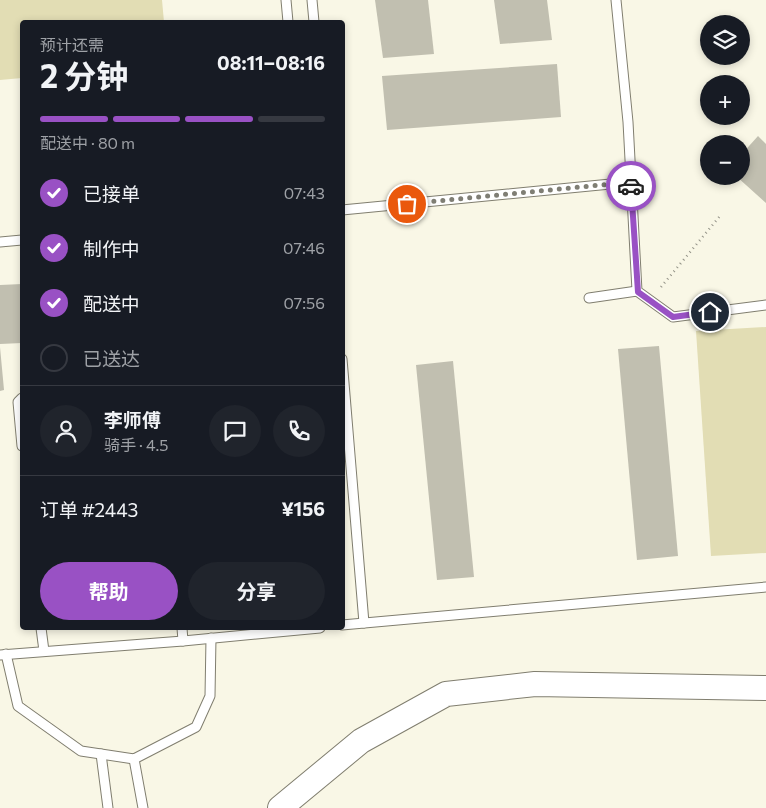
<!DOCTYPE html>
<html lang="zh">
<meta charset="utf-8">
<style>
:root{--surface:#171b24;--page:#20242c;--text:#f1f3f6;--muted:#9ea1a6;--line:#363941;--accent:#9951c4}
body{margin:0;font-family:Commissioner,"Noto Sans SC",sans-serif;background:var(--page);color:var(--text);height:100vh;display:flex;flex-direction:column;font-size:19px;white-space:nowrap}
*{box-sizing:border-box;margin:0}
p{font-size:16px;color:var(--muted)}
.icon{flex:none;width:28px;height:28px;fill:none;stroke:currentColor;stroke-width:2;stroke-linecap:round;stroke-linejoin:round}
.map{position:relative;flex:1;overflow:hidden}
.drawer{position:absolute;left:20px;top:20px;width:325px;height:610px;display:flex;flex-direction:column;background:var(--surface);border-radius:5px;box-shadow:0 2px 8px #0003}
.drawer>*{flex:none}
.fabs{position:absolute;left:700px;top:15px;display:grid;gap:10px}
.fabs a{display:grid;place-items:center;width:50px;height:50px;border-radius:50%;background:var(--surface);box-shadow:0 2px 8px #0003;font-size:25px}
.pin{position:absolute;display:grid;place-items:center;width:42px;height:42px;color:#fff;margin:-21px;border:2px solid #fff;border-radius:50%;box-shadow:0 1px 5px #0007}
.courier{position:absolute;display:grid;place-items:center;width:50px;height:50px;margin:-25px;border:4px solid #9951c4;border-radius:50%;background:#fff;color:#222;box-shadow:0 1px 6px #0007}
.headline em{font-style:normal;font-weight:700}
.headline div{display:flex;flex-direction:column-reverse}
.headline{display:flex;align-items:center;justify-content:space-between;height:85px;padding:0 20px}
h1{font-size:32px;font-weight:700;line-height:38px}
.bar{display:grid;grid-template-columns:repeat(4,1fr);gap:8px 5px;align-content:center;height:60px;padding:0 20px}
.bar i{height:6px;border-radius:4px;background:var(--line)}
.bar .on{background:var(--accent)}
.bar p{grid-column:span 4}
.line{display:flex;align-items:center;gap:12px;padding:0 20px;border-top:1px solid var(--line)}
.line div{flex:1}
.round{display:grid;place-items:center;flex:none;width:52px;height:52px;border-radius:26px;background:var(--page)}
ol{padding:0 20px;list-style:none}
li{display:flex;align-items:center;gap:15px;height:55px}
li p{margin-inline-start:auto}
li .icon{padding:5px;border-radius:50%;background:var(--accent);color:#fff;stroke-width:4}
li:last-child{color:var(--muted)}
li i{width:28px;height:28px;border:2px solid var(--line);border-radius:50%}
.primary-button{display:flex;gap:10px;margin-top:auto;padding:10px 20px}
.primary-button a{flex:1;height:58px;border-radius:30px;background:var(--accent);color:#fff;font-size:20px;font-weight:700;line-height:58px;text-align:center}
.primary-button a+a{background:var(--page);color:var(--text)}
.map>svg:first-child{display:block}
</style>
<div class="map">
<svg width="766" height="808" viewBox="0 0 766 808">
<rect width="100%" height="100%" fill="#f9f7e6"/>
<g fill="#e2ddb4">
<polygon points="0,0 162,0 164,22 22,22 22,78 0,80"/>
<polygon points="766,327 766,553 711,556 696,331"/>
</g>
<g fill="#c1bfb0">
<polygon points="375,0 428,0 434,54 383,58"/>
<polygon points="494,0 547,0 552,40 500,44"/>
<polygon points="557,64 561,117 387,130 382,76"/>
<polygon points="758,136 766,144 766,203 736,176 741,176 741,155"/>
<polygon points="22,284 22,343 0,344 0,285"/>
<polygon points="659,346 678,556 637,560 618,349"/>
<polygon points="0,347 4,390 0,391"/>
<polygon points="453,361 474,577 437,580 416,365"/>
</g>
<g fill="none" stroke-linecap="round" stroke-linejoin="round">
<g stroke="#807e6f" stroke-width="11">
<g id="service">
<polyline points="286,0 288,22"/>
<polyline points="312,0 314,22"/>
<polyline points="616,0 628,122 637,291 673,317 766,305"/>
<polyline points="342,210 631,182"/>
<polyline points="0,242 22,240"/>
<polyline points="589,298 637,291"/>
<polyline points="342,359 364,623"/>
<polyline points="22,398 18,402 22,446"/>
<polyline points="342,625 766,587"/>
<polyline points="41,628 44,651"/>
<polyline points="182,628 183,641"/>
<polyline points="6,654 18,706 81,751 134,759 196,727 210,696 211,638"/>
<polyline points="0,655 183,641 320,628"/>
<polyline points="101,754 108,808"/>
<polyline points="134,759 143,808"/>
</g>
</g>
<g stroke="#807e6f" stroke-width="26">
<polyline id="secondary" points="280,808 361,741 446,694 535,684 766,688"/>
</g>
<polyline stroke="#939287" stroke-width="2.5" stroke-dasharray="1 4" stroke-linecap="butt" points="661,287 720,216"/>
<use href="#service" stroke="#fff" stroke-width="9"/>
<use href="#secondary" stroke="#fff" stroke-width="24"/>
</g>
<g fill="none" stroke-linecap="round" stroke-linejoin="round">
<polyline stroke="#7f7e74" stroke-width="5" stroke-dasharray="0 9" points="407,204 631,182 631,186"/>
<polyline stroke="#9951c4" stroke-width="6" points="631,186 638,292 673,317 710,312"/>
</g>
</svg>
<div class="fabs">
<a><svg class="icon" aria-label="layers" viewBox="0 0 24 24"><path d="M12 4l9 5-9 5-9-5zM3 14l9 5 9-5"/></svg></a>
<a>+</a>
<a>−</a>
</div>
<div class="pin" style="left:407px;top:204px;background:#ea580c"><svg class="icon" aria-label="bag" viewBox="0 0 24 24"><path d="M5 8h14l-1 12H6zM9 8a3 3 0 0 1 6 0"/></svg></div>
<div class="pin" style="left:710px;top:312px;background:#1f2937"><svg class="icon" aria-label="home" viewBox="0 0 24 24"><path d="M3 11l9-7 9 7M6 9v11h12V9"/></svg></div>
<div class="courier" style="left:631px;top:186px"><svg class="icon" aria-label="car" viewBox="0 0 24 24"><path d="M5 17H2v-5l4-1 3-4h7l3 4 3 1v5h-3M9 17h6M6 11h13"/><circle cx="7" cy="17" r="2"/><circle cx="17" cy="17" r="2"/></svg></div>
<section class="drawer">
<div class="headline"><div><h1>2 分钟</h1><p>预计还需</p></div><em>08:11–08:16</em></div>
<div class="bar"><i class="on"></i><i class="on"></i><i class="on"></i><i></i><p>配送中 · 80 m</p></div>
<ol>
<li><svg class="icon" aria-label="check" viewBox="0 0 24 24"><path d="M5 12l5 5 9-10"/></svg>已接单<p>07:43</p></li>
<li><svg class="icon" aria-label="check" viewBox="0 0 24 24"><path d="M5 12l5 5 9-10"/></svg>制作中<p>07:46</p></li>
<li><svg class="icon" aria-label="check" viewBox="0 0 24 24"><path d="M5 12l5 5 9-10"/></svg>配送中<p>07:56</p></li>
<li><i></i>已送达</li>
</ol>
<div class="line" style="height:90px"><a class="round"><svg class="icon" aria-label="person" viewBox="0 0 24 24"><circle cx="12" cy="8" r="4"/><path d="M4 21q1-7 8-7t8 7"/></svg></a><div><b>李师傅</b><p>骑手 · 4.5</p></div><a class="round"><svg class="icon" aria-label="chat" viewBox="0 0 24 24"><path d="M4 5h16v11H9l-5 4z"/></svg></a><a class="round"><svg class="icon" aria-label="phone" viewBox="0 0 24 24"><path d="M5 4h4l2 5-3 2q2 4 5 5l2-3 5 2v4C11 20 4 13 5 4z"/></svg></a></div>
<div class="line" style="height:65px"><div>订单 #2443</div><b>¥156</b></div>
<div class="primary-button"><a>帮助</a><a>分享</a></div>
</section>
</div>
